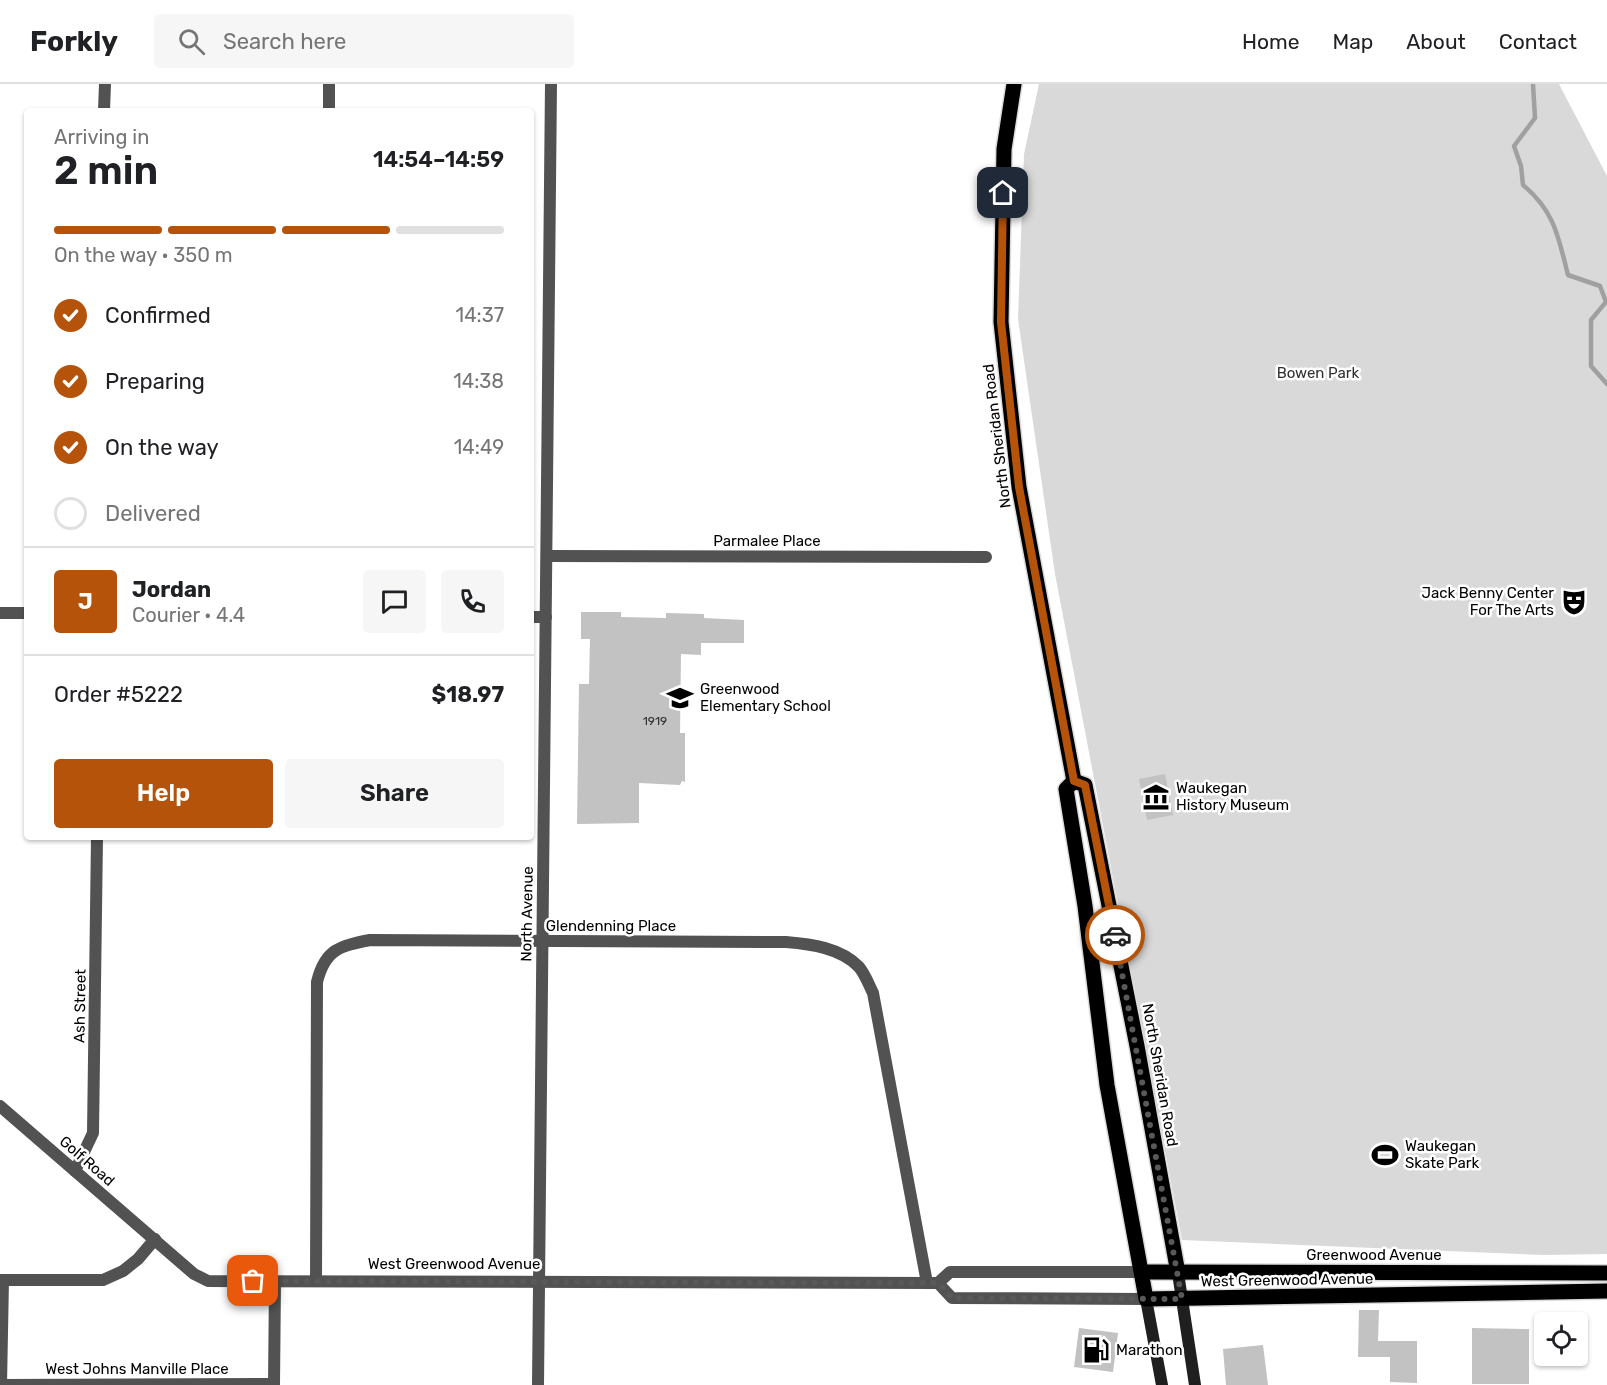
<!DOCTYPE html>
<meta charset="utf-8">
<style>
:root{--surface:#fff;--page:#f6f6f6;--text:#202124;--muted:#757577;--line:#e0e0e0;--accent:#b45309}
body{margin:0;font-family:Rubik,sans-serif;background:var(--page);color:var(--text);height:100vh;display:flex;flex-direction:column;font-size:22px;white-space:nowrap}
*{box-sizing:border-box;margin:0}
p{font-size:20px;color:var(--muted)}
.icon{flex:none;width:33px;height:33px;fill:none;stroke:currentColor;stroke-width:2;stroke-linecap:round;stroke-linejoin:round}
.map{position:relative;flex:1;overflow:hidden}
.drawer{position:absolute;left:24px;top:24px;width:510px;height:732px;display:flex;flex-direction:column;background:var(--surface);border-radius:6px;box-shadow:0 2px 4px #0004}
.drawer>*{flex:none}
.buttons{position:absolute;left:1534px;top:1228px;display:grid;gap:12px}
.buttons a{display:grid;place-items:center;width:54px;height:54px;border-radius:6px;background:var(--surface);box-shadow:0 2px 4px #0004;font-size:30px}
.pin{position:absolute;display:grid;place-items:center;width:51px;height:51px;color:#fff;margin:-26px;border-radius:12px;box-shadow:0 3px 9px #0006}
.courier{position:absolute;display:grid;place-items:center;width:60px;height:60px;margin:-30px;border:4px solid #b45309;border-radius:50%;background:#fff;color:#222;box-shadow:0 2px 8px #0007}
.headline em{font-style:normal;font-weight:600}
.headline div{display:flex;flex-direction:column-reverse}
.headline{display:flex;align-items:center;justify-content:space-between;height:102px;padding:0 30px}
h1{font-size:39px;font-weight:600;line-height:45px}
.bar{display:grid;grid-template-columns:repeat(4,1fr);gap:9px 6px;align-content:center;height:72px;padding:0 30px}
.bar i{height:8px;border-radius:4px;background:var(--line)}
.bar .active{background:var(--accent)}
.bar p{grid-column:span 4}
.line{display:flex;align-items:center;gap:15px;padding:0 30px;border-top:2px solid var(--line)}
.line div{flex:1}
.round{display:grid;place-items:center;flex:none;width:63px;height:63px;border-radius:6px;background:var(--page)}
ol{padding:0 30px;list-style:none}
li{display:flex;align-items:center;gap:18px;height:66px}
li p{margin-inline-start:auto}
li .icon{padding:6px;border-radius:50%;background:var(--accent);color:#fff;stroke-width:4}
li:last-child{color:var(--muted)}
li i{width:33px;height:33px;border:3px solid var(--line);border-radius:50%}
.action{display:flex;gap:12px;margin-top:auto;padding:12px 30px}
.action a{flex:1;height:69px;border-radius:6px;background:var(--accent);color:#fff;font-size:24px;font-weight:600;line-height:69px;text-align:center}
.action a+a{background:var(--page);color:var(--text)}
header{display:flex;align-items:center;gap:36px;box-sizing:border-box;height:84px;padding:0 30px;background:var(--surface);border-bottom:2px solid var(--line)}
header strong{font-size:28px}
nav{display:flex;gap:33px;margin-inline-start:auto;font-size:21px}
.search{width:420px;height:54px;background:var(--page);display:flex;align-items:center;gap:15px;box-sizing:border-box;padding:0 21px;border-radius:6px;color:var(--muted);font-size:22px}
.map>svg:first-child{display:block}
</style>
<header>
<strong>Forkly</strong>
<div class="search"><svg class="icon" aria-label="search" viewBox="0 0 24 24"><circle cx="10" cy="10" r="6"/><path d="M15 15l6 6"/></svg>Search here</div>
<nav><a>Home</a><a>Map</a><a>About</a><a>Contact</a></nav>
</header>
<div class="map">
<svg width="1607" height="1301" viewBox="0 0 1607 1301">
<rect width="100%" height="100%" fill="#fff"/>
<polygon fill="#d9d9d9" points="1039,0 1559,0 1607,92 1607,1170 1543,1171 1182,1156 1055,490 1018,235 1024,70"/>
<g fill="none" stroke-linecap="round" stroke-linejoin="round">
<path stroke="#a0a0a0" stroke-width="4.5" d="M1533,0l2,34 -21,28 7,20 2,19c32,27 35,51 45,90l32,11 6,16 -15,18v46l16,18"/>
</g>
<g fill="#c2c2c2">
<polygon points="581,528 621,528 621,533 666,534 666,529 704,530 704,534 744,536 744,559 701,559 701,571 681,570 680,649 685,649 685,698 682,697 680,701 639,699 639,739 577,740 579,600 589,600 590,555 581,555"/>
<polygon points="1165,690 1173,731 1147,736 1139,695"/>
<polygon points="1359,1226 1379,1226 1378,1257 1417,1257 1417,1299 1390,1298 1390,1273 1358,1273"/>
<polygon points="1079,1244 1118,1249 1113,1288 1074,1283"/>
<polygon points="1472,1244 1529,1245 1529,1300 1472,1300"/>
<polygon points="1263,1261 1268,1301 1226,1301 1223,1265"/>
</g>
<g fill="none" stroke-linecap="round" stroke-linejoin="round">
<g stroke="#dbdbdb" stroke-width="18">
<g id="primary">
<polyline points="1014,0 1004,65 1001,238 1019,403 1074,697"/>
<polyline points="1074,697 1066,705 1085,822 1107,1001 1146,1215 1607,1207"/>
<polyline points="1074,697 1085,701 1137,962 1178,1189"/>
<polyline points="1142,1188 1607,1189"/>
</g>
</g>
<g stroke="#525252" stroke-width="12">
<polyline points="104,27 105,0"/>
<polyline points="329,27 329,0"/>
<polyline points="547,472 986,473"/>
<polyline points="0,529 27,529"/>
<polyline points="531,533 546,533"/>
<polyline points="75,1087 93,1049 97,753"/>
<polyline points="0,1196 103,1196 123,1187 138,1175 155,1155"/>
<path d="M316,1197l1,-299c8,-33 23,-36 53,-42l416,2c25,2 55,6 73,25 6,7 10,18 14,26l54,290"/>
<polyline points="0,1301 274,1300"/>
<polyline points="1,1301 3,1196"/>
<polyline points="274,1301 275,1197"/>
<polyline points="538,1301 551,0"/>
</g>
<g stroke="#525252" stroke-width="12">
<polyline points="0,1022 194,1190 208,1197 938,1199 950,1188 1142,1188"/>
<polyline points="938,1199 952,1214 1146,1215"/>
</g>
<g stroke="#1f1f1f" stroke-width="12">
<polyline points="1178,1189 1195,1301"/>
<polyline points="1146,1215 1162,1301"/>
</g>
<use href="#primary" stroke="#000" stroke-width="15"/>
</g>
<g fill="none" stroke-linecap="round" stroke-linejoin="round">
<polyline stroke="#595959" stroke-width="6" stroke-dasharray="0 10.8" points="253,1197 938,1199 952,1214 1182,1215 1115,851"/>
<polyline stroke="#b45309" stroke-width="8" points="1003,109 1001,238 1019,403 1074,697 1085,701 1115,851"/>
</g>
<defs>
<g id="theatre-bare" transform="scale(2.07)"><path d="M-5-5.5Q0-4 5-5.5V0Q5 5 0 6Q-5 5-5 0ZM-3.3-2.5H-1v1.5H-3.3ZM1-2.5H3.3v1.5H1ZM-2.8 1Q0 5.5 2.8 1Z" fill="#000" stroke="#fff" stroke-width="2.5" paint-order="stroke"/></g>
<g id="school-bare" transform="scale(2.07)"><path d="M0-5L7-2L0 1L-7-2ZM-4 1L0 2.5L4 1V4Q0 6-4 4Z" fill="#000" stroke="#fff" stroke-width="2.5" paint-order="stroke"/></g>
<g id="museum-bare" transform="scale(2.07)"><path d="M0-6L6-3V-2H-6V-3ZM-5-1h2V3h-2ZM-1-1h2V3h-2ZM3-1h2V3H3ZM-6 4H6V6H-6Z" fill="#000" stroke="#fff" stroke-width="2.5" paint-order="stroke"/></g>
<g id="stadium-bare" transform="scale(2.07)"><path d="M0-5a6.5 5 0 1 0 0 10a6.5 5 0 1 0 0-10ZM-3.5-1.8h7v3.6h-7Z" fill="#000" stroke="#fff" stroke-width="2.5" paint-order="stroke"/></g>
<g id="fuel-bare" transform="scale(2.07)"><path d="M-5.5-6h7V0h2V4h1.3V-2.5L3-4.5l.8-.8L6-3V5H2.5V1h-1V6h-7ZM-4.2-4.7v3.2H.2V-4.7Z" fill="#000" stroke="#fff" stroke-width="2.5" paint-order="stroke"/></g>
</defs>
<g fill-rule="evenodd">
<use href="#theatre-bare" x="1574" y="518"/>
<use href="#school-bare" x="680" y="614"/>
<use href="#museum-bare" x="1156" y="713"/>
<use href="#stadium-bare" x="1385" y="1071"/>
<use href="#fuel-bare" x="1096" y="1266"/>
</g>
<g text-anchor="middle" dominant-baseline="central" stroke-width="5" stroke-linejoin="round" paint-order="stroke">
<g font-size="12" fill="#303030">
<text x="655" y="637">1919</text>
</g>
<g font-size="15" fill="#303030" stroke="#fff">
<text x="1318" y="289">Bowen Park</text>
</g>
<g font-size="15" fill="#000" stroke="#fff">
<text transform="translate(997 352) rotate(-97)">North Sheridan Road</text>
<text x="767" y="457">Parmalee Place</text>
<text transform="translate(527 830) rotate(-89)">North Avenue</text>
<text x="611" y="842">Glendenning Place</text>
<text transform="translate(80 922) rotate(-89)">Ash Street</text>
<text transform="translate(1160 991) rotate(80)">North Sheridan Road</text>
<text transform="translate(87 1077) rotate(41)">Golf Road</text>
<text x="1374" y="1171">Greenwood Avenue</text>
<text x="454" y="1180">West Greenwood Avenue</text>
<text transform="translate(1287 1196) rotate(-1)">West Greenwood Avenue</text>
<text x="137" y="1285">West Johns Manville Place</text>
</g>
<g font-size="15" fill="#000" stroke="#fff" text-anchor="start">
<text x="1554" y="509" text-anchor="end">Jack Benny Center<tspan x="1554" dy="17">For The Arts</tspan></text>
<text x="700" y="605">Greenwood<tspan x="700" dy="17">Elementary School</tspan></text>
<text x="1176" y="704">Waukegan<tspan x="1176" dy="17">History Museum</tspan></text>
<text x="1405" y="1062">Waukegan<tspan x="1405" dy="17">Skate Park</tspan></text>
<text x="1116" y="1266">Marathon</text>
</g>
</g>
</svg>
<div class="buttons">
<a><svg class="icon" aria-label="locate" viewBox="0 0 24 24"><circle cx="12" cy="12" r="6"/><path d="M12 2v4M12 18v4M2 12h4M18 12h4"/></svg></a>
</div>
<div class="pin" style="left:253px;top:1197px;background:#ea580c"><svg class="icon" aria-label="bag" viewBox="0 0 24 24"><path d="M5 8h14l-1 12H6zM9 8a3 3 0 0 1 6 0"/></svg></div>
<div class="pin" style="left:1003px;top:109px;background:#1f2937"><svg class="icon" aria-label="home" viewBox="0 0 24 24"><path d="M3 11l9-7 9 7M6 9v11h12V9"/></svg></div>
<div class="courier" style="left:1115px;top:851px"><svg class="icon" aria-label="car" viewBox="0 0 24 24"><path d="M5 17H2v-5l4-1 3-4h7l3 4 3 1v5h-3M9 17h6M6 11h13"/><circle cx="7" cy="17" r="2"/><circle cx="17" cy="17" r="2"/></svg></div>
<section class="drawer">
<div class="headline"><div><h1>2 min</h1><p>Arriving in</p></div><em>14:54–14:59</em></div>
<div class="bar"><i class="active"></i><i class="active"></i><i class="active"></i><i></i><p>On the way · 350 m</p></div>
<ol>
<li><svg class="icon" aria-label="check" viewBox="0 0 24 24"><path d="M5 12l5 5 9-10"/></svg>Confirmed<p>14:37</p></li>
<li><svg class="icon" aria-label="check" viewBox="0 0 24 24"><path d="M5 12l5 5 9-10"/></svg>Preparing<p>14:38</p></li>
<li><svg class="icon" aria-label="check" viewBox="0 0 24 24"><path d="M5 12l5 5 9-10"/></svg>On the way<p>14:49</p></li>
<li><i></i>Delivered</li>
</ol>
<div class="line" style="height:108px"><b class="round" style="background:var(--accent);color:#fff">J</b><div><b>Jordan</b><p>Courier · 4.4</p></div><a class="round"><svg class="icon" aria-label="chat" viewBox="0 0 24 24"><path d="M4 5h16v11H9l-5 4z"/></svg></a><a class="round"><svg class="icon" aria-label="phone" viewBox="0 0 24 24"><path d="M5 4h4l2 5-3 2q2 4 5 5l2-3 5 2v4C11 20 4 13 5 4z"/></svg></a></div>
<div class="line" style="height:78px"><div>Order #5222</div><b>$18.97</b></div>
<div class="action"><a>Help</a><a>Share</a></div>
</section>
</div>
